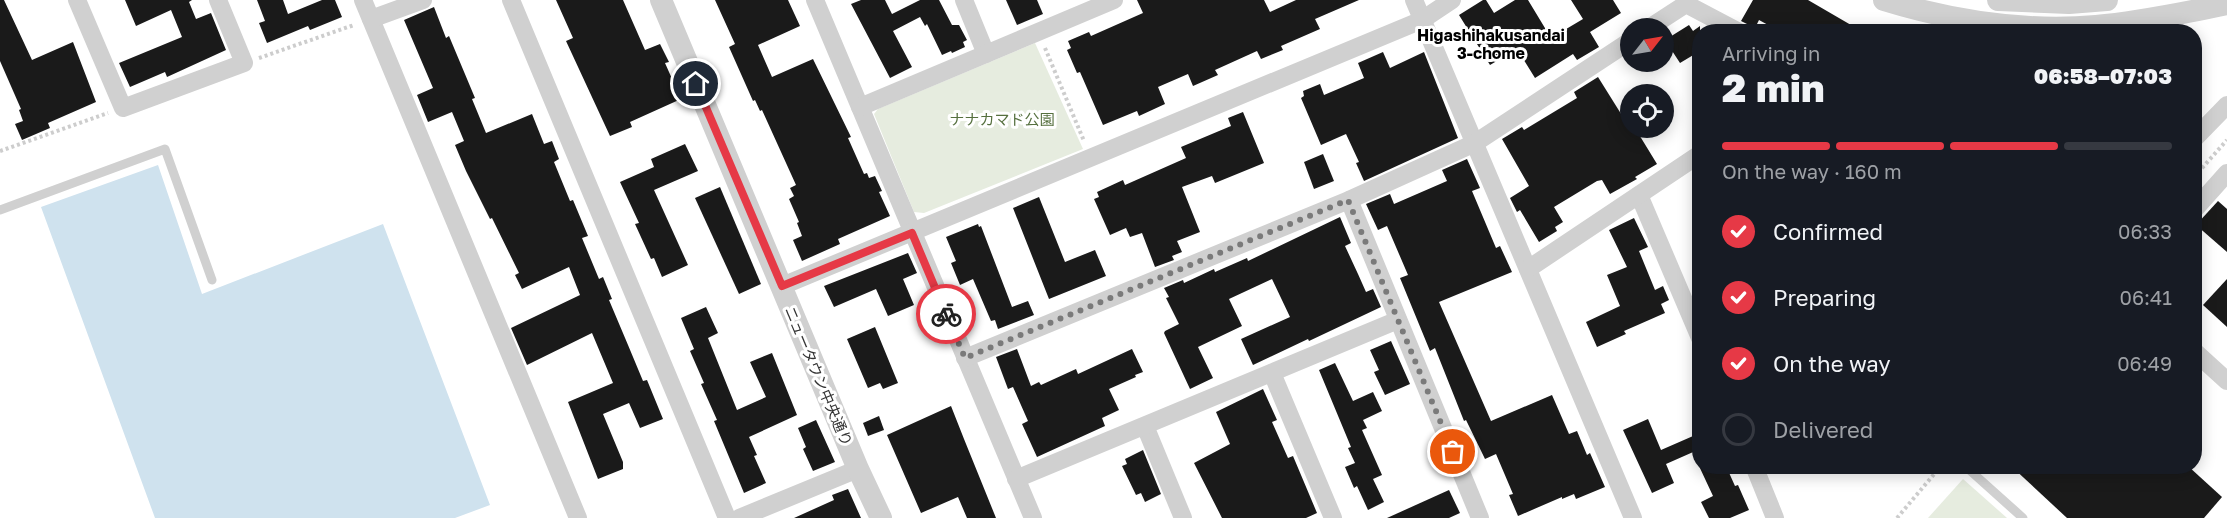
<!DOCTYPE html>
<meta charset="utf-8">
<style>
:root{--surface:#171b24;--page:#20242c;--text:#f1f3f6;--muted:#9ea1a6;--line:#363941;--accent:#e63946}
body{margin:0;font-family:"Golos Text","Noto Sans JP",sans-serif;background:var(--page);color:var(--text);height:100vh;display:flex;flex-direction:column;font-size:22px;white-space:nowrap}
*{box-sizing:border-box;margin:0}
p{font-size:20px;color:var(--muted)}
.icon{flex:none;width:33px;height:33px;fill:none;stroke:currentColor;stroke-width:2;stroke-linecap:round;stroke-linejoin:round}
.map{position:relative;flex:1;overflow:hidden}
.panel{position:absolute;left:1692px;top:24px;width:510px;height:450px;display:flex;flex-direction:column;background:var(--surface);border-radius:24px;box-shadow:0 3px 15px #0003}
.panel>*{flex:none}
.needle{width:39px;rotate:59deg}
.tools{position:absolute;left:1620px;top:18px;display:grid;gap:12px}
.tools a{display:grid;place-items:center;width:54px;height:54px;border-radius:50%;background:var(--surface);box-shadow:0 3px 15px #0003;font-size:30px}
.pin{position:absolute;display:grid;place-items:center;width:51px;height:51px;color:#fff;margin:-26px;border:3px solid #fff;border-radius:50%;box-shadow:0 2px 6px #0007}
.courier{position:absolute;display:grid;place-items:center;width:60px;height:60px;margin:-30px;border:4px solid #e63946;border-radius:50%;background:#fff;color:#222;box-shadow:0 2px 8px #0007}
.headline em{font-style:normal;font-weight:800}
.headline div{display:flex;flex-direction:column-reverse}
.headline{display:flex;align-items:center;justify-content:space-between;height:102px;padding:0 30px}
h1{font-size:39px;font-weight:800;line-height:45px}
.bar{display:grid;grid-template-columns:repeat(4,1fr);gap:9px 6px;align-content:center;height:72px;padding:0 30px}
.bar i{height:8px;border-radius:4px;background:var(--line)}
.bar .on{background:var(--accent)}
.bar p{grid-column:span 4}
ol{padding:0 30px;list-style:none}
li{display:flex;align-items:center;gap:18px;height:66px}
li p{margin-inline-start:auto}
li .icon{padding:6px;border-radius:50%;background:var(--accent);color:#fff;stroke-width:4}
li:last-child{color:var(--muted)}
li i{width:33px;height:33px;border:3px solid var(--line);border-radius:50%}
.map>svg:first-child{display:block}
</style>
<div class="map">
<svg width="2227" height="518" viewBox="0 0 2227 518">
<rect width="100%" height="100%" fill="#fff"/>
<g fill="#e6ecdf">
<polygon points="1035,43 1083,149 924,213 914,212 874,114 878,109"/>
<polygon points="1963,479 2007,518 1928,518"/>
</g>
<polygon fill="#cfe2ee" points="158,165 202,294 383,224 490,505 455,518 155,518 41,207"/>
<g fill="#1a1a1a">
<polygon points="0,0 4,0 32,60 73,42 96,102 48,123 50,128 22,140 15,124 23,121 19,110 21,109 0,61"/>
<polygon points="125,0 192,0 189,2 196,19 211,13 226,50 167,77 165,72 130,87 119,63 182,37 171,10 136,26"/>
<polygon points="257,0 283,0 288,14 322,0 335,0 342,17 310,30 308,26 267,43 259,23 265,21"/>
<polygon points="556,0 623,0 645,50 660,44 669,62 665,63 681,99 630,122 632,127 610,136 566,41 573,38"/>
<polygon points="715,0 788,0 800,26 758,45 772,77 813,59 851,137 848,138 864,174 867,173 869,178 875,176 882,191 879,192 890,216 838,239 840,244 802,261 793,240 802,236 797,223 799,222 789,199 794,196 790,188 796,185 762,110 760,111 755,100 753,101 729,47 735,44"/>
<polygon points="861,0 885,0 892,14 920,0 939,0 952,25 959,25 967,40 963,42 965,47 952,53 951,51 942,55 927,24 925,26 920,17 893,31 912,67 890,78 851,4"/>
<polygon points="1006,0 1037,0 1043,14 1017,25"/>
<polygon points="1137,0 1264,0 1270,12 1296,0 1359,0 1315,19 1320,29 1281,46 1283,50 1261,59 1257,51 1215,70 1218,75 1193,86 1188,74 1158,87 1165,104 1139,116 1137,111 1103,125 1080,72 1077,73 1067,50 1071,48 1068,41 1089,32 1091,36 1143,13"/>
<polygon points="1483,0 1486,0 1494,13 1515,0 1528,0 1551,38 1583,19 1571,0 1613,0 1621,13 1590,32 1599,47 1577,60 1573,54 1535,78 1517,49 1490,65 1459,15"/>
<polygon points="1753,0 1808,0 1863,32 1781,32 1759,20 1755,28 1741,21"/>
<polygon points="434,7 446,38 449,36 475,98 472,99 486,133 532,114 544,144 552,141 559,159 554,162 570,201 573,200 588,236 582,238 599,279 603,277 612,299 609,300 628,345 643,381 647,380 663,419 640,428 629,403 603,414 623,462 623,469 598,479 568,402 613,383 592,333 527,365 511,328 580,295 569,267 522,289 515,275 519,273 492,218 490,219 466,171 455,145 464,141 452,112 428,122 417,95 433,88 404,20"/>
<polygon points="1689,25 1693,31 1700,26 1700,51 1680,63 1665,40"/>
<polygon points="1383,52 1390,68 1424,52 1458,138 1364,181 1356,163 1359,162 1346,134 1321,145 1301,98 1304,96 1303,91 1320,84 1324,95 1364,78 1358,63"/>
<polygon points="1598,77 1628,125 1630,123 1630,128 1635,128 1657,164 1635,177 1637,179 1610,194 1602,180 1597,181 1554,207 1563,222 1555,227 1557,231 1539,242 1520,210 1517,212 1510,198 1529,186 1502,139 1522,127 1524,130 1577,98 1574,92"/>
<polygon points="1243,112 1264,163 1215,183 1212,176 1182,187 1200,232 1177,241 1182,252 1172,256 1174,260 1155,267 1142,233 1130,237 1126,228 1110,235 1094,199 1099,197 1097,192 1123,180 1125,185 1186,158 1181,147 1231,126 1228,118"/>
<polygon points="685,144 698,171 654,190 688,265 662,277 654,258 651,259 635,224 639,223 620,182 654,167 651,159"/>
<polygon points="1323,154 1334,181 1314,189 1304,162"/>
<polygon points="1467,159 1480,188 1472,191 1496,248 1500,246 1512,272 1439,302 1491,421 1552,395 1569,434 1577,431 1587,455 1590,453 1605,487 1576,499 1574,494 1562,499 1562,497 1518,516 1509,495 1513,494 1496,454 1485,459 1466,420 1464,421 1435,348 1430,351 1400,278 1408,275 1387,226 1378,230 1366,204 1390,194 1394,204 1447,181 1442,170"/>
<polygon points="720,187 761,284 739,294 695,198"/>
<polygon points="1039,197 1065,262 1095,250 1106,276 1049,299 1013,208"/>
<polygon points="2218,201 2227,209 2227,252 2196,225"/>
<polygon points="1340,217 1351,243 1345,246 1358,274 1366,292 1373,289 1381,307 1309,341 1308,339 1253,365 1241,339 1290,317 1272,279 1229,299 1242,326 1198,347 1213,378 1190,389 1164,333 1165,331 1179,324 1166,298 1169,297 1164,288 1183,280 1184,283 1214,269 1215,272 1247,258 1248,261"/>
<polygon points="1634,218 1648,247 1639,251 1655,290 1663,286 1669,300 1661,304 1665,313 1624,331 1626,334 1597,347 1586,322 1620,306 1607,275 1627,267 1609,230"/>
<polygon points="978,224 979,227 981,226 1012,307 1028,301 1034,315 998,329 995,320 991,321 973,279 960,285 951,263 956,261 946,237"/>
<polygon points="908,253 917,273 903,279 914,305 888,316 876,289 834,307 824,286"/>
<polygon points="2227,279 2227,327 2203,305"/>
<polygon points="706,307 718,333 708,338 737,410 766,397 750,362 772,353 797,415 749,437 757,455 754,456 766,483 744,493 714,421 717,420 701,384 704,383 690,351 694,349 681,318"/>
<polygon points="875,327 898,383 883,389 880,383 868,388 847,339"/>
<polygon points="1391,341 1410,384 1385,395 1374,372 1379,370 1370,350"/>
<polygon points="1017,349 1031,386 1039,382 1041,385 1076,369 1078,374 1132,349 1143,372 1135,375 1136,377 1109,389 1119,410 1102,418 1105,426 1037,457 1022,424 1028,421 1013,387 1008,389 996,357"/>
<polygon points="1335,363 1353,401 1373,392 1382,411 1363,420 1367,428 1362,430 1382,475 1373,479 1384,502 1368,510 1357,486 1354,488 1345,467 1355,463 1348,448 1351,447 1319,370"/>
<polygon points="1263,389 1277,420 1272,422 1288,458 1293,456 1317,513 1306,518 1222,518 1194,463 1230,444 1216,412"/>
<polygon points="951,406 964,439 996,518 967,518 958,497 921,513 887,435"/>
<polygon points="879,416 884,430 868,436 863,423"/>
<polygon points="1648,419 1661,450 1700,433 1700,449 1666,464 1674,483 1652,493 1623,430"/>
<polygon points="816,420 835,462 813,471 803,449 806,447 798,428"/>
<polygon points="1143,450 1161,494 1145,502 1141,493 1136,495 1122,466 1127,464 1125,459"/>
<polygon points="1699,466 1726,466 1735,486 1738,485 1749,510 1730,518 1709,518 1701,502 1713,496"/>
<polygon points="2011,466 2188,466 2222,497 2204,518 2067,518"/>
<polygon points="848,489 861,518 794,518 834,500 832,495"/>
<polygon points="1449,490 1460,513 1449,518 1387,518"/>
</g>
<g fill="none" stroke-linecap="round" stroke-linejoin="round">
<g stroke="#cdcdcd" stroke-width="4" stroke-dasharray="3 3" stroke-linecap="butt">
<polyline points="1045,48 1084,141"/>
<polyline points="259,58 354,25"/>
<polyline points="0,151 108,113"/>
<polyline points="2194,177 2227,140"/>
<polyline points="1897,518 1941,466"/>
</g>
<g stroke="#d0d0d0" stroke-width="9">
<polyline points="0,210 165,149 212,280"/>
<polyline points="1965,466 2023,518"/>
</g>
<g stroke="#d0d0d0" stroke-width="18">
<polyline points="77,0 123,108 244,63 218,0"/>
<polyline points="363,0 578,518"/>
<polyline points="511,0 727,518"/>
<polyline points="815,0 1033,518"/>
<polyline points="964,0 986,54"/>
<polyline points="1414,0 1633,518"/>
<polyline points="371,19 423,0"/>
<polyline points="1649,28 1686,4 1739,32"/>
<polyline points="860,107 1114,0"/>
<polyline points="2194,139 2227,105"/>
<polyline points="1639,195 1700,338"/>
<polyline points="1349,200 1480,518"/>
<polyline points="2194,210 2227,173"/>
<polyline points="1528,269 1700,154"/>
<polyline points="782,286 1422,20 1452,0"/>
<polyline points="2194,351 2227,381"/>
<polyline points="965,358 1349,200 1475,143 1630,41"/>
<polyline points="1272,373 1333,518"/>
<polyline points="1145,426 1183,518"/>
<polyline points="1754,466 1775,518"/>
<polyline points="1016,479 1398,320"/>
<polyline points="739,518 858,469"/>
</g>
<g stroke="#d0d0d0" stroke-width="22">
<polyline points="661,0 858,469 881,518"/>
<path d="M1884,0c68,21 140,32 212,26 44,-4 88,-13 131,-22"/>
<polyline points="1998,0 2069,3 2107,0"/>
</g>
</g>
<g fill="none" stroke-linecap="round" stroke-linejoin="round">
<polyline stroke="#7a7a7a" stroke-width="6" stroke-dasharray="0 10.8" points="946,314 965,358 1348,200 1453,452"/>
<polyline stroke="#e63946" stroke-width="8" points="696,84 782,286 912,233 946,314"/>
</g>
<g text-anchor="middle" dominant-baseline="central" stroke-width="6" stroke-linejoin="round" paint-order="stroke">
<g font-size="15" fill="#56703f" stroke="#fff">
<text x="1002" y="119">ナナカマド公園</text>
</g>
<g font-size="15" fill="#333" stroke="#fff">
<text transform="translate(819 376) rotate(67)">ニュータウン中央通り</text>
</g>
<g font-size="16" font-weight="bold" fill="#000" stroke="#fff">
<text x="1491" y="35">Higashihakusandai<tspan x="1491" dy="18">3-chome</tspan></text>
</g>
</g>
</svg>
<div class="tools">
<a><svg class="needle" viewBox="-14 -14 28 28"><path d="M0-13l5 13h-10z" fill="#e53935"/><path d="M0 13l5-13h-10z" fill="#9ea1a6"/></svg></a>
<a><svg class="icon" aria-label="locate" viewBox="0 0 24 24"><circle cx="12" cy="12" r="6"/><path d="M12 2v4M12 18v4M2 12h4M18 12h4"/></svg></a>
</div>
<div class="pin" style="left:1453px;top:452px;background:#ea580c"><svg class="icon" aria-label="bag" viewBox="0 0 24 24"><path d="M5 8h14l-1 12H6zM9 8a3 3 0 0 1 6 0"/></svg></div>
<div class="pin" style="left:696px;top:84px;background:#1f2937"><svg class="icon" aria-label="home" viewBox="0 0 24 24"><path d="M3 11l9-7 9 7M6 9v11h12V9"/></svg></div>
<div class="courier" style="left:946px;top:314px"><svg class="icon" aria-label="bike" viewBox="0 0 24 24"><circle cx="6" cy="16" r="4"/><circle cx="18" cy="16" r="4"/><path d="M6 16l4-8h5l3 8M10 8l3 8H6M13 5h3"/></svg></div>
<section class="panel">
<div class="headline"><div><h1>2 min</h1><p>Arriving in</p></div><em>06:58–07:03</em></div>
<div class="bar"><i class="on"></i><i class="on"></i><i class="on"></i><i></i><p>On the way · 160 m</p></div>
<ol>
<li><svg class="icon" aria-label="check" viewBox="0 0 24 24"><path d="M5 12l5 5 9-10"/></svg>Confirmed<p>06:33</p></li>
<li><svg class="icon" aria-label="check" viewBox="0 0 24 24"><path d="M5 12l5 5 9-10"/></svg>Preparing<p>06:41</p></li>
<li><svg class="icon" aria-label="check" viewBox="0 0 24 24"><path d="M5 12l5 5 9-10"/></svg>On the way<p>06:49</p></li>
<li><i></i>Delivered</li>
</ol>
</section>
</div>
